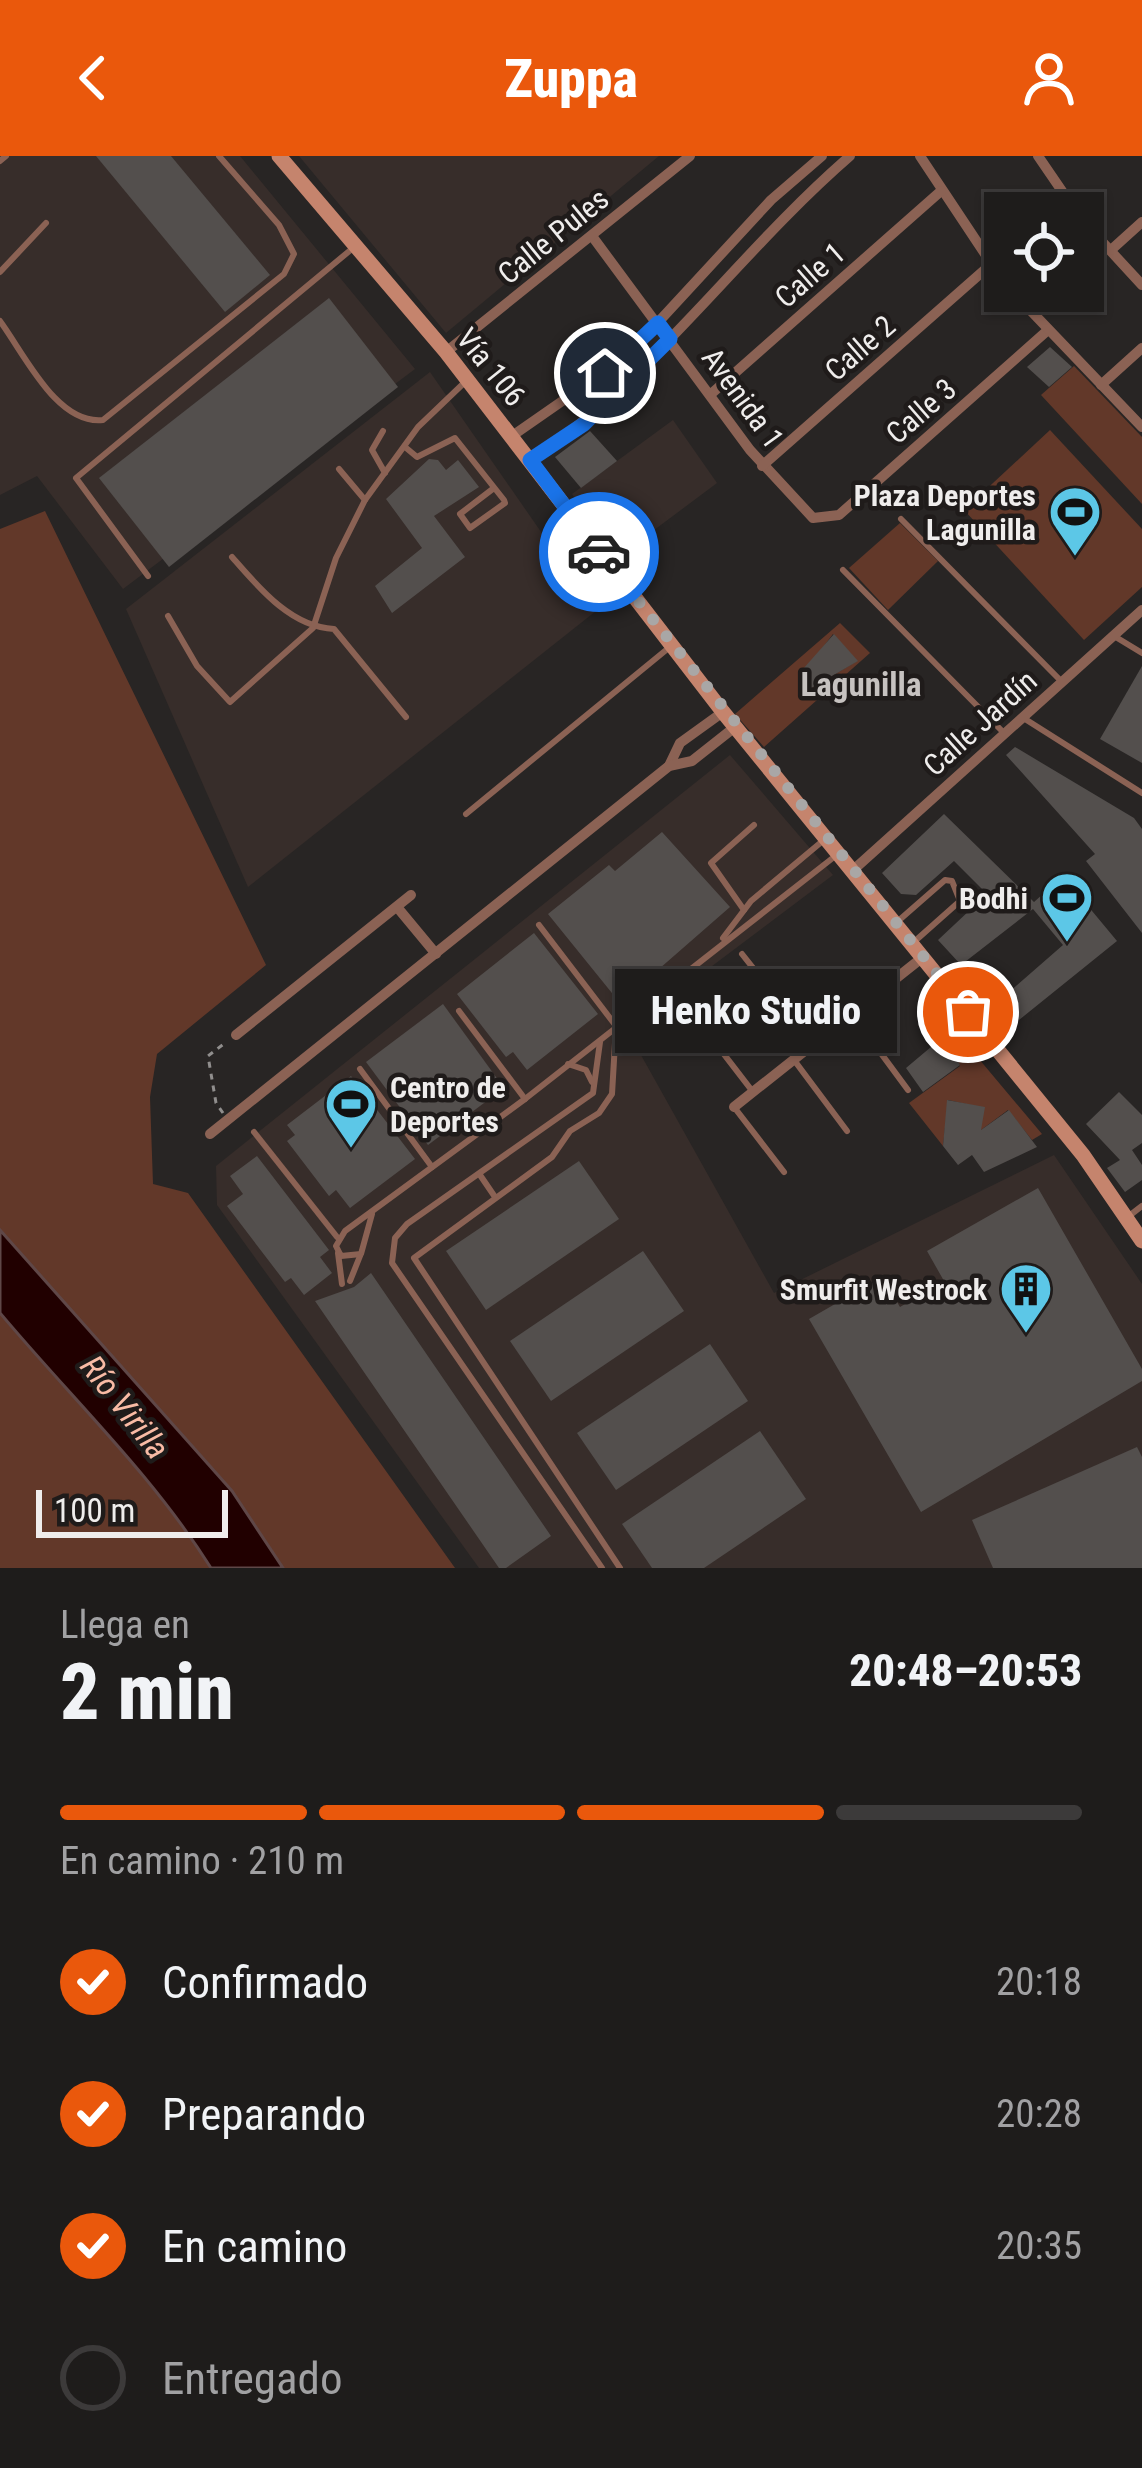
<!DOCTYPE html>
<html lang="es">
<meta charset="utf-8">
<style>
:root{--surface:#1e1c1b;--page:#2b2928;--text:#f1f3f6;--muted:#a1a1a3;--line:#3c3a3a;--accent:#ea580c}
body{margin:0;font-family:"Roboto Condensed",sans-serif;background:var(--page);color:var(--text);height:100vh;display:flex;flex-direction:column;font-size:45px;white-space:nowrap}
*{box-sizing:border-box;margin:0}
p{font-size:39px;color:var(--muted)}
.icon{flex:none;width:66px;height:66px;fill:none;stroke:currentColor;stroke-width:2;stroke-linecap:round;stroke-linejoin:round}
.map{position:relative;height:1412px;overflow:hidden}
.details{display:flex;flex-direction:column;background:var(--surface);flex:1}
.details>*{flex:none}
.buttons{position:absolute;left:984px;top:36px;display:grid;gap:24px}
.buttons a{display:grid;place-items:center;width:120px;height:120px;border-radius:0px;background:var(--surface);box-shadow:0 3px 9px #0004,0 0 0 3px var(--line);font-size:60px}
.scale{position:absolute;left:36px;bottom:30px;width:192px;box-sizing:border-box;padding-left:12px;border:6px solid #efedec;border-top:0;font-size:33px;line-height:42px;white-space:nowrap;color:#efedec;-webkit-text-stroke:9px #1f1b1a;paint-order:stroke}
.pin{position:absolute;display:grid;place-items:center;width:102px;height:102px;color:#fff;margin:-51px;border:6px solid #fff;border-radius:50%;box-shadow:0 3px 12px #0007}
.courier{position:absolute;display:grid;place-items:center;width:120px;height:120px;margin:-60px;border:9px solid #1a73e8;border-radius:50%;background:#fff;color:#222;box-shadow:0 3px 15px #0007}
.bubble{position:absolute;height:84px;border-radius:0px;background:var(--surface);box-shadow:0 3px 9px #0004,0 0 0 3px var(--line);font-size:39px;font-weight:800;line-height:84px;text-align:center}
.overview em{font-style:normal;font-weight:800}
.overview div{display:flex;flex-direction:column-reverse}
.overview{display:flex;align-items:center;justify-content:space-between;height:204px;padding:0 60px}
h1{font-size:78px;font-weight:800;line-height:90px}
.bar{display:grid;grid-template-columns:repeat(4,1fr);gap:18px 12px;align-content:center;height:144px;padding:0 60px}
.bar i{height:15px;border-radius:9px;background:var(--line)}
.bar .selected{background:var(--accent)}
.bar p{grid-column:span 4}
ol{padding:0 60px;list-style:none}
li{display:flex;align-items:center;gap:36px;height:132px}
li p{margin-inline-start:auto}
li .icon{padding:12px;border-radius:50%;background:var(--accent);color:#fff;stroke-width:4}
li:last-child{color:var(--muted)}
li i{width:66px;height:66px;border:6px solid var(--line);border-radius:50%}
header{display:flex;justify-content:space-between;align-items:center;height:156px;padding:0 60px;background:var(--accent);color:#fff;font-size:54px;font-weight:800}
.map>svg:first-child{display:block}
</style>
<header><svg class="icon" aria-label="back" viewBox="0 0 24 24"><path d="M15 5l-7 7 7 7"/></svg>Zuppa<svg class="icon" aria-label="person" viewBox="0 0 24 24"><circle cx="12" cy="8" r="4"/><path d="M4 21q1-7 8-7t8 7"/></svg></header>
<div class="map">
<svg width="1142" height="1412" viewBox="0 0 1142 1412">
<rect width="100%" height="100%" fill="#282524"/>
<g fill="#372d2a">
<polygon points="0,0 240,0 415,213 123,433 37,320 0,339"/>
<polygon points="299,0 659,0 446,177"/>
<polygon points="430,216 596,455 248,731 126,453"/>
<polygon points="673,264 717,327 618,401 572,338"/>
<polygon points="730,599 833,719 627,874 774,1137 1054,999 1142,1128 1142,1412 479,1412 217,1049 216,1010"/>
</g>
<g fill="#623829" fill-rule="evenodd">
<polygon points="1074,210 1142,281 1142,348 1041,239"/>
<polygon points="1050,274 1142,373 1142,431 1084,484 964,354"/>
<polygon points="45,355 266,809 157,898 150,941 153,1028 188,1037 455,1412 283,1412 232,1335 0,1074 0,373"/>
<polygon points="900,367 938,405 888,454 849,412"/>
<path d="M840,467l30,30 -106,94 -29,-33zM833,478l24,27 -48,29 -10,-11z"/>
<polygon points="953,872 1042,978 1032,984 1008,954 981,974 976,997 984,952 948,944 943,990 909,947 960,910 950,892 959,886"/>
<path d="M0,1157c76,82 151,160 211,255h-211z"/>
</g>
<path fill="#210000" stroke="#5f4747" stroke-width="3" d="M0,1074l232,261 51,77h-72c-60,-95 -139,-169 -211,-255z"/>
<g fill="#534f4d">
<polygon points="96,0 171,0 270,119 225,156"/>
<polygon points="329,142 398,231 169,411 99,322"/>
<polygon points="1050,191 1072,211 1049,231 1027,211"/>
<polygon points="590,275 617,305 581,332 555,301"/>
<polygon points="429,303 438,304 446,314 458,304 479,331 434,360 465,401 392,457 375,430 422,392 386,343"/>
<polygon points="834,478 858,505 808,534 798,523 803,513"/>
<polygon points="1142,510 1142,607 1100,583"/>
<polygon points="1015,591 1134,662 1142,673 1142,777 1086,705 1095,698 1006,599"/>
<polygon points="944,658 1034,746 1063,720 1117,785 1019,864 1001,843 1063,789 1033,753 961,809 938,784 987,738 954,705 916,739 901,738 882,717"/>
<polygon points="662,676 730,751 620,847 548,758 609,709 615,715"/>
<polygon points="534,777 598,858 527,914 513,896 506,901 457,838"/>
<polygon points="443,848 504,932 428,989 366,906"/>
<polygon points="950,875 959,886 950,892 960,909 923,936 906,912"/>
<polygon points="351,920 415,1003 350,1052 336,1034 329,1040 287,985 295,979 287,969"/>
<polygon points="1119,936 1142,959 1142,987 1132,994 1142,1009 1142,1024 1125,1036 1107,1012 1120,1004 1086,968"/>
<polygon points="947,944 985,951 981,974 1009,954 1037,991 984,1016 972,999 958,1009 943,990"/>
<polygon points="257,1000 329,1094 320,1101 332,1117 304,1139 291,1122 285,1126 227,1050 243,1038 230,1020"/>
<polygon points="579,1005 619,1063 486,1154 446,1095"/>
<polygon points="1038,1032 1142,1213 1142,1225 921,1356 809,1163 882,1121 900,1151 944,1125 927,1095"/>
<polygon points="643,1095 684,1155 551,1245 510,1185"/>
<polygon points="371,1117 551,1380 506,1412 499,1412 315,1145 354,1131"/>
<polygon points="710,1188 748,1245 616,1334 577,1277"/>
<polygon points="760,1275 806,1343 704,1412 652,1412 622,1368"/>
<polygon points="1137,1291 1142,1301 1142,1412 993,1412 972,1364"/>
</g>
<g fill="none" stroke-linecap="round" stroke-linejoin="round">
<polyline stroke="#908e8d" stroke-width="3" stroke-dasharray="6 6" stroke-linecap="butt" points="223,957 216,947 208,900 225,887"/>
<g stroke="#8b6254" stroke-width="6">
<polyline points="0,5 6,0"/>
<polyline points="0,116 46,67"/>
<path d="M0,165c25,34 57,104 103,99l181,-146 10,-20 -15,-29 -60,-69"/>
<polyline points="383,275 372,294 385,317"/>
<polyline points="405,291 417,301 455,282 504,344 505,347 470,372 460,358 494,332"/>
<polyline points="339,313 365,344"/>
<polyline points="901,363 1062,526"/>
<path d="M232,401c27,31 59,70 102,72l72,88"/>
<polyline points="843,414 1004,577"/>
<polyline points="148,420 76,322 353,92"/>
<polyline points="168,460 197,510 230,546 313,472 336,402 365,344 418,271 465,226"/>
<polyline points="1114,480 1142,497"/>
<polyline points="1025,563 1142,637"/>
<polyline points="466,658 671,490"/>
<polyline points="744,754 711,707 754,669"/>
<polyline points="897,766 945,724 952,725 960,745 915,785"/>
<polyline points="539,769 616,870 612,938 599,957 570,975 552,1001 414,1102 620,1412"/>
<polyline points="723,782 751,745 825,683"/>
<polyline points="742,798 813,888"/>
<polyline points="683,845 753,936"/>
<polyline points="459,855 525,943"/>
<polyline points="852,858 908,934"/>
<polyline points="600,886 593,937 407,1068 395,1082 392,1107 602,1412"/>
<polyline points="794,904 847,975"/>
<polyline points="568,908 586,914 592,926"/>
<polyline points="360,913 432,1011"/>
<polyline points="734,951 784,1016"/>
<polyline points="254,976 337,1081"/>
<polyline points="480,1019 495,1041"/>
<polyline points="372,1058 361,1098 341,1100 336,1090 345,1075 525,943 834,701"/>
<polyline points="1129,1060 1142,1050"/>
<polyline points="338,1097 342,1128"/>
<polyline points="350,1125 360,1100"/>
</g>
<g stroke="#8b6254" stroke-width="10">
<polyline points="920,0 1005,128"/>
<polyline points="1038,0 1077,57"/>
<polyline points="1083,65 1142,129"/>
<polyline points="592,80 750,294 813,362 839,359 1048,174"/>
<polyline points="1111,94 1142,66"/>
<polyline points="1012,135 1142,271"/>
<polyline points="446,196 690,0"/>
<polyline points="1101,229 1142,192"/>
<polyline points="711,238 941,35"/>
<polyline points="512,280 627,200 771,44 822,0"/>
<path d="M530,305c123,-83 208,-208 320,-305"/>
<polyline points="762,310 989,110"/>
<polyline points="669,610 680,587 723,556"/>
<polyline points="851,716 1142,454"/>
<polyline points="397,751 436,798"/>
<polyline points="236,879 411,739"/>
<polyline points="734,951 923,801"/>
<polyline points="210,978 669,610 692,605 735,571"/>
</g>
<polyline stroke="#c5846d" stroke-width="15" points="279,0 446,196 723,556 1083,999 1142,1085"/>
</g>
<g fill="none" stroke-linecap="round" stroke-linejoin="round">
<polyline stroke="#a9a7a6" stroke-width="12" stroke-dasharray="0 21.6" points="599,396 968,856"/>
<polyline stroke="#1a73e8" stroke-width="15" points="599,396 530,304 584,268 670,183 658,167 605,217"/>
</g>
<defs>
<g id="stadium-pin" transform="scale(2.7)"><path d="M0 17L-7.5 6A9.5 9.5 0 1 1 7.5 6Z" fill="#5cc7e7" stroke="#1f1b1a"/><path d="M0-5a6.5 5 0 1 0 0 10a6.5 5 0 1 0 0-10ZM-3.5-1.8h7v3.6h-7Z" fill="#111"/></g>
<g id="building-pin" transform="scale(2.7)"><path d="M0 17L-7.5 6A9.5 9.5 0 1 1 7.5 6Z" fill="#5cc7e7" stroke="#1f1b1a"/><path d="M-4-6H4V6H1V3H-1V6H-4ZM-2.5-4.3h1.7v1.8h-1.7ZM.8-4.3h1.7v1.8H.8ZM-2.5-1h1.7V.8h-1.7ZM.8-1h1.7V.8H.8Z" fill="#111"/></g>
</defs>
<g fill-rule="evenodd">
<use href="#stadium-pin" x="1075" y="356"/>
<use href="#stadium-pin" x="1067" y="742"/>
<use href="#stadium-pin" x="351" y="948"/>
<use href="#building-pin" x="1026" y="1133"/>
</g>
<g text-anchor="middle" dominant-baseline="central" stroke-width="9" stroke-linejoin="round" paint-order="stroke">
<g font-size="30" fill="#efedec" stroke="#1f1b1a">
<text transform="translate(553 80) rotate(-39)">Calle Pules</text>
<text transform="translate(810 119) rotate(-41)">Calle 1</text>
<text transform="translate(860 192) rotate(-41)">Calle 2</text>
<text transform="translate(491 211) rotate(51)">Vía 106</text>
<text transform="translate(743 242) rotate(54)">Avenida 1</text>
<text transform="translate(921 255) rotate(-41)">Calle 3</text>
<text transform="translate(980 567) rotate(-42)">Calle Jardín</text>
</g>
<g font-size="30" font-weight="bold" fill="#efedec" stroke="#1f1b1a" text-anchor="end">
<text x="1036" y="339">Plaza Deportes<tspan x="1036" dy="34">Lagunilla</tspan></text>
<text x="1028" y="742">Bodhi</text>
<text x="390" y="931" text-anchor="start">Centro de<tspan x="390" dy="34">Deportes</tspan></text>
<text x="987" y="1133">Smurfit Westrock</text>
</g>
<g font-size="33" font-weight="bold" fill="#c6c2c0" stroke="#1f1b1a">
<text x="861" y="528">Lagunilla</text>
</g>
<g font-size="33" font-style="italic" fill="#f9bba5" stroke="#1f1b1a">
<text transform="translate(125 1251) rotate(52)">Río Virilla</text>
</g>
</g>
</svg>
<div class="buttons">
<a><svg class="icon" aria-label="locate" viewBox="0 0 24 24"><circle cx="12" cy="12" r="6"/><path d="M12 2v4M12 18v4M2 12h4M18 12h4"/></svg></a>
</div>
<div class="scale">100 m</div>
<div class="pin" style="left:968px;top:856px;background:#ea580c"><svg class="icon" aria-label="bag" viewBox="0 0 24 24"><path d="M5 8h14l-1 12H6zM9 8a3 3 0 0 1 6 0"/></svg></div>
<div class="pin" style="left:605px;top:217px;background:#1f2937"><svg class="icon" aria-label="home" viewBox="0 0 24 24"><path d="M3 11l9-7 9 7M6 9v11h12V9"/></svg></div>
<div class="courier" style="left:599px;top:396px"><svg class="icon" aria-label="car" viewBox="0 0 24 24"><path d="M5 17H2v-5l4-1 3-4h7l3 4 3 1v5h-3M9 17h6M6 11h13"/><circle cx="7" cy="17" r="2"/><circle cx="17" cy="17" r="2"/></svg></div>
<div class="bubble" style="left:615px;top:813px;width:282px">Henko Studio</div>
</div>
<section class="details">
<div class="overview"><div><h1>2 min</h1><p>Llega en</p></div><em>20:48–20:53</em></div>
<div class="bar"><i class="selected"></i><i class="selected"></i><i class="selected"></i><i></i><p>En camino · 210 m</p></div>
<ol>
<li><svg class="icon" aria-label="check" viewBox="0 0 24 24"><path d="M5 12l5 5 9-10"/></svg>Confirmado<p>20:18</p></li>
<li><svg class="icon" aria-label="check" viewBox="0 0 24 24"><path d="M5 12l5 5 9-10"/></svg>Preparando<p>20:28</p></li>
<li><svg class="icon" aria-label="check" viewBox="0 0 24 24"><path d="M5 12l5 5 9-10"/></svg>En camino<p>20:35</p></li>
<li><i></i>Entregado</li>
</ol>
</section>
